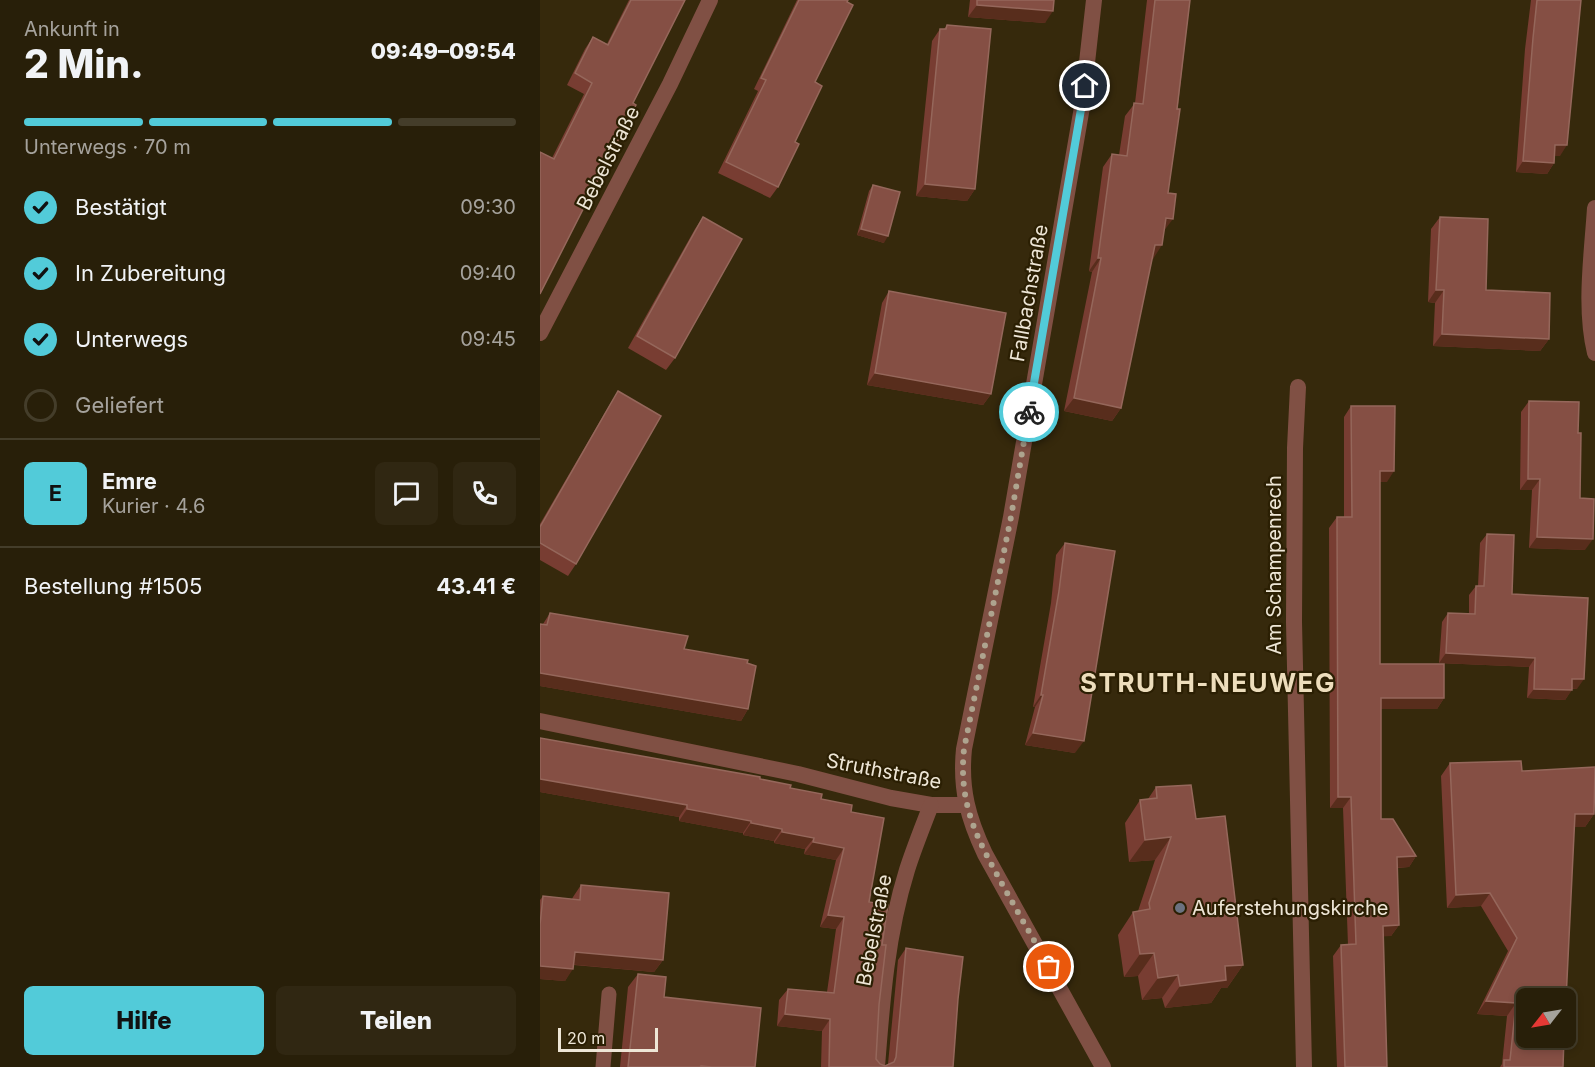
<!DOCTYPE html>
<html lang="de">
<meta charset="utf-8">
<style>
:root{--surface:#281f09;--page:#302712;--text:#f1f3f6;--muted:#a5a29c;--line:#443d2a;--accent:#52cbd9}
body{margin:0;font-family:Inter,sans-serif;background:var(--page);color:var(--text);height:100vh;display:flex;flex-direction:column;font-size:22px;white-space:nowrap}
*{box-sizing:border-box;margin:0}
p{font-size:20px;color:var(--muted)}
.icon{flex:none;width:33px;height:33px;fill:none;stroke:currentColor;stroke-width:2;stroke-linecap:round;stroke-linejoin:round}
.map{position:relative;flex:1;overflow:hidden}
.panel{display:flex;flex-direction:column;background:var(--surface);width:540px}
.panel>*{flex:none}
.needle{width:39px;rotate:239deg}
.buttons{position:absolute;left:976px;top:988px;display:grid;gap:12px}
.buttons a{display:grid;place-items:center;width:60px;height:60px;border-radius:9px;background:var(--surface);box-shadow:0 3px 9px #0003,0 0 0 2px var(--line);font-size:30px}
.scale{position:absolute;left:18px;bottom:15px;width:100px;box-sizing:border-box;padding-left:6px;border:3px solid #eee6d6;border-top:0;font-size:16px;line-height:21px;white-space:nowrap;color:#eee6d6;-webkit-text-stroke:4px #2b1f03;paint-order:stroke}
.pin{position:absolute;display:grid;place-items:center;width:51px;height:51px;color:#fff;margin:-26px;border:3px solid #fff;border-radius:50%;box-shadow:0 2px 6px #0007}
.courier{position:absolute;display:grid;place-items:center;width:60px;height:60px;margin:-30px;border:4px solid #52cbd9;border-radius:50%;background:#fff;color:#222;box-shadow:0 2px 8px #0007}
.head em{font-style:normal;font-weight:800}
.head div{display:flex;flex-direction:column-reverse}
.head{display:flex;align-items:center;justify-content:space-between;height:102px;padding:0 24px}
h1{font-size:39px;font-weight:800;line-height:45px}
.bar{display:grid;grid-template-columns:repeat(4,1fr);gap:9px 6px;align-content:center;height:72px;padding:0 24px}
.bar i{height:8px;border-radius:4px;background:var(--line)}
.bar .on{background:var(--accent)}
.bar p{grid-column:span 4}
.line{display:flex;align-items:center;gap:15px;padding:0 24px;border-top:2px solid var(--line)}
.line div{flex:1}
.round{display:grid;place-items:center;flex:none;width:63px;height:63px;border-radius:9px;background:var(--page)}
ol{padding:0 24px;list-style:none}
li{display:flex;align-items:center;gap:18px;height:66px}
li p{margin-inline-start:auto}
li .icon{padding:6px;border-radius:50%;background:var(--accent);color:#111;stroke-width:4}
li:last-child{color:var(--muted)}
li i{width:33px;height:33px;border:3px solid var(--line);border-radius:50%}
.button{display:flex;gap:12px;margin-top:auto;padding:12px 24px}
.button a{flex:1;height:69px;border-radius:9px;background:var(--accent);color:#111;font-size:24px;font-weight:800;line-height:69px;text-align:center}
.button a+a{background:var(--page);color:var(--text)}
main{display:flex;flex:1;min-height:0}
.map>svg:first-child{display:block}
</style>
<main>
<section class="panel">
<div class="head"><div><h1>2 Min.</h1><p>Ankunft in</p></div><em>09:49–09:54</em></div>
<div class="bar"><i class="on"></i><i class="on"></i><i class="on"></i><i></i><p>Unterwegs · 70 m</p></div>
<ol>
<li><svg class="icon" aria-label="check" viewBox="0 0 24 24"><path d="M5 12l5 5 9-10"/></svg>Bestätigt<p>09:30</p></li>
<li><svg class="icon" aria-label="check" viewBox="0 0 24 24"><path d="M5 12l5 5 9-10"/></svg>In Zubereitung<p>09:40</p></li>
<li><svg class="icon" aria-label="check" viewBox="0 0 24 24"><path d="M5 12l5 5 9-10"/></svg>Unterwegs<p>09:45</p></li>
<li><i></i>Geliefert</li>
</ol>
<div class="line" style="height:108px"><b class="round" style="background:var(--accent);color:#111">E</b><div><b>Emre</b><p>Kurier · 4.6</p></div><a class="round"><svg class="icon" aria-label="chat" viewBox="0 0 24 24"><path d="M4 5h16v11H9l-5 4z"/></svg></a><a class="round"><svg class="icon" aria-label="phone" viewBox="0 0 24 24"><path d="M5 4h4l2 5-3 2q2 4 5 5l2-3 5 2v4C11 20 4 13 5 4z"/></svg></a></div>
<div class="line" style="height:78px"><div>Bestellung #1505</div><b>43.41 €</b></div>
<div class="button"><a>Hilfe</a><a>Teilen</a></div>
</section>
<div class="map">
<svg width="1055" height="1067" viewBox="0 0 1055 1067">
<rect width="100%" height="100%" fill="#36290c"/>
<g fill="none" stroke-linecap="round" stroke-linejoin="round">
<polyline stroke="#805044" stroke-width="15" points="63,1067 69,994"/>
<g stroke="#805044" stroke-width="16">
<path d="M554,0l-12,107 -71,410 -47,232c-4,40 4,69 21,105l118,213"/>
<path d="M1055,208c-3,47 -11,99 0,145"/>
<polyline points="0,333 130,84 170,0"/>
<polyline points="758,387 755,448 754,622 764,1067"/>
<polyline points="0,721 258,774 351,798 391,805 426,805"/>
<path d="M337,1067c5,-66 10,-133 30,-197 7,-22 16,-44 24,-65"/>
</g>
</g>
<g fill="#783d32">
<polygon points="89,0 145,0 93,103 0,294 12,158 44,94 27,85 45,49 53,37 67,44"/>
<polygon points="257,0 308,0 275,82 255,142 238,187 230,198 178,173 218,91 214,89"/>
<polygon points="430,0 514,0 505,23 428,17"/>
<polygon points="607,0 650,0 628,193 624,231 613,259 612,259 581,408 572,421 524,411 552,272 549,271 563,167 572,154 579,155 585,116 595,103"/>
<polygon points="991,0 1041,0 1020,156 1015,156 1014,163 1007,174 976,172 985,49"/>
<polygon points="407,25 435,189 427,201 376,196 392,41 400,29 404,29"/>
<polygon points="333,185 344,243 317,235 329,191"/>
<polygon points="163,217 135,358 126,370 88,348 155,229"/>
<polygon points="900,217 946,290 1009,339 1000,351 893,346 895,303 888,302 891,229"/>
<polygon points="349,291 451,394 443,405 327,385 342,303"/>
<polygon points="78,391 36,564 28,576 0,560 0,524 70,404"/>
<polygon points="989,401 1038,433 1040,498 1045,550 989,548 992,490 980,490 981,412"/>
<polygon points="811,406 847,482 840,482 840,664 904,698 897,709 841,709 841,819 876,856 869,867 857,868 859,925 851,936 843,936 847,1067 797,1067 793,956 801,945 808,945 803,808 790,808 789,528 797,517 804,517 804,417"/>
<polygon points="947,534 972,594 1037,689 1032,689 1025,700 987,698 989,667 899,663 902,622 908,613 929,613 929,595 936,586 938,586 940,543"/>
<polygon points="525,543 535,753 485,745 495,707 493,707 511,603 516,555"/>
<polygon points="10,613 144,649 207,663 208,709 201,721 0,686 0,624 3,624"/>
<polygon points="910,763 982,771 1054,814 1045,827 1034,827 1023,1067 960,1067 962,1064 967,1016 937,1014 968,951 941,906 907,908 901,776"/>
<polygon points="220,779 281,799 311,812 329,902 342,945 336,1059 340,1064 345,1066 348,1064 358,960 366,948 418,999 413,1067 281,1067 282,1031 237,1026 239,1000 248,989 287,992 296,929 280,927 296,860 264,854 265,849 234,843 234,841 203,835 203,833 139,821 139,817 0,792"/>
<polygon points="616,787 656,819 703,965 687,988 681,988 671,1003 625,1008 622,998 602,1000 598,976 584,977 578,935 593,912 598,911 615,860 589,862 585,823 600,800 608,799"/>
<polygon points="41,885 123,960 114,972 34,965 25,981 0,979 0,900 3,896 32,899 33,897"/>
<polygon points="98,974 124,997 215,1067 80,1067 88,987"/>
</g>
<g fill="#582d1c">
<polygon points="437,5 513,11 505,23 428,17"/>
<polygon points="1015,145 1027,145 1020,156 1008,156"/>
<polygon points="983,161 1014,163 1007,174 976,172"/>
<polygon points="385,184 435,189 427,201 376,196"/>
<polygon points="626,218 633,219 623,232"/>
<polygon points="321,229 348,236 344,243 317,235"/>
<polygon points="615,245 622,245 613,259 605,258"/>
<polygon points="558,258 561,258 552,272 549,271"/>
<polygon points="896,290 904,290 895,303 888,302"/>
<polygon points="902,334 1009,339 1000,351 893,346"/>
<polygon points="335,373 451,394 443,405 327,385"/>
<polygon points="534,398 581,408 572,421 524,411"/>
<polygon points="840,471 854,471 847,482 832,482"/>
<polygon points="988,479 1000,479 992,490 980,490"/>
<polygon points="997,537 1053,539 1045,550 989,548"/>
<polygon points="906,653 995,658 989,667 899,663"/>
<polygon points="0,673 208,709 201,721 0,686"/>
<polygon points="1032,679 1044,679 1037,689 1025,688"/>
<polygon points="994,689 1032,690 1025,700 987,698"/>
<polygon points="501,695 503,695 495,707 493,707"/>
<polygon points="841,698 904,698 897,709 834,709"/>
<polygon points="493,733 544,741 535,753 485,745"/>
<polygon points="0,779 147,805 139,817 0,792"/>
<polygon points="798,797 811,797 803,808 790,808"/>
<polygon points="147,809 211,821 203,833 139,821"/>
<polygon points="1035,814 1054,814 1045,827 1026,827"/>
<polygon points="211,823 242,829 234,841 203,835"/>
<polygon points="242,832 274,838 265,849 234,843"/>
<polygon points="631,837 615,860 589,862 605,840"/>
<polygon points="273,842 304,848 296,860 264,854"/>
<polygon points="876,856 869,867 849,868 857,857"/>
<polygon points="950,893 941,906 907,908 916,895"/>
<polygon points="288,915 304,917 296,929 280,927"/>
<polygon points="859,925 851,936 835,937 843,926"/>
<polygon points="35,952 123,960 114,972 27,964"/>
<polygon points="614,953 598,976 584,977 600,954"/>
<polygon points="703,965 687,988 681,988 671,1003 625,1008 640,986 685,966"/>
<polygon points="0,966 33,969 25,981 0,979"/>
<polygon points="638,975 622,998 602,1000 618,978"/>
<polygon points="946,1001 976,1003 967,1016 937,1014"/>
<polygon points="245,1014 290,1019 282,1031 237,1026"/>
</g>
<g fill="#854f44" stroke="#95675b" stroke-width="1.5">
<polygon points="91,0 145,0 93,103 96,105 0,294 0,152 14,159 52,83 35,73 53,37 68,45"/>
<polygon points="259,0 308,0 307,2 313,5 275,82 282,86 255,142 259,144 238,187 186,162 226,80 221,78"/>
<polygon points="437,0 514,0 513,11 437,5"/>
<polygon points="615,0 650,0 637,109 640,109 628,193 636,194 633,219 626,218 622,245 615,245 581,408 534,398 561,258 558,258 572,154 587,156 594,103 603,104"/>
<polygon points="997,0 1041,0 1027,145 1015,145 1014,163 983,161 993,38"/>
<polygon points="407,25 451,29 435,189 385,184 400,29 406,29"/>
<polygon points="333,185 360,192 348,236 321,229"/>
<polygon points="163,217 202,239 135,358 97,336"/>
<polygon points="900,217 948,219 946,290 1010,293 1009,339 902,334 904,290 896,290"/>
<polygon points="349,291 466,313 451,394 335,373"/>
<polygon points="78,391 121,416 36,564 0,543 0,527"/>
<polygon points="989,401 1039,402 1038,433 1041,433 1040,498 1054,499 1053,539 997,537 1000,479 988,479"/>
<polygon points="811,406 855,406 854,471 840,471 840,664 904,664 904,698 841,698 841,819 853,819 876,856 857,857 859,925 843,926 847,1067 805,1067 801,945 816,944 811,797 798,797 797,517 812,517"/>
<polygon points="947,534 974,535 972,594 1048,598 1044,679 1032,679 1032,690 994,689 995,658 906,653 908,613 935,614 936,586 944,586"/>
<polygon points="525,543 575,551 544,741 493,733 503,695 501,695 519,591"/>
<polygon points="10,613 148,636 144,649 208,660 207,663 216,666 208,709 0,673 0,624 7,625"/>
<polygon points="0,738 220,777 220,779 251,785 250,788 282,794 281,799 312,805 311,812 344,818 329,902 348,905 342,945 346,945 339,1005 336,1059 340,1064 345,1066 354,1062 356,1057 366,948 423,957 418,999 413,1067 289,1067 290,1019 245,1014 248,989 294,993 304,917 288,915 304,848 273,842 274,838 242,832 242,829 211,823 211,821 147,809 147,805 0,779"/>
<polygon points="981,761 982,771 1055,767 1054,814 1035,814 1026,1000 1026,999 987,999 987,1038 1024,1038 1023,1067 964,1067 964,1060 970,1060 976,1003 946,1001 977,938 950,893 916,895 910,763"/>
<polygon points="651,785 656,819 685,816 703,965 685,966 686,980 640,986 638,975 618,978 614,953 600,954 593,912 610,909 609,903 631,837 605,840 600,800 617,798 616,787"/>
<polygon points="41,885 129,893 123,960 35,952 33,969 0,966 0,925 3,896 40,900"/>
<polygon points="98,974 126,977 124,997 221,1008 215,1067 172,1067 161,1066 160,1067 88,1067"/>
</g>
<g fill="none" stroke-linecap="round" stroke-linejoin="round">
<path stroke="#aea48f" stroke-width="6" stroke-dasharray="0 10.8" d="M489,412l-18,105 -47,232c-6,58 15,93 42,142 14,25 29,51 43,76"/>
<polyline stroke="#52cbd9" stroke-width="8" points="489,412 545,86"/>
</g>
<circle fill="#6b7280" stroke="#2b1f03" stroke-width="2" cx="640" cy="908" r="6"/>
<g text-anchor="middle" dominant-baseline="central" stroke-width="4.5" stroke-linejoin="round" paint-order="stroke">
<g font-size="20" fill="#eee6d6" stroke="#2b1f03">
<text transform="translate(68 158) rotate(-63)">Bebelstraße</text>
<text transform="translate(489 293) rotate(-80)">Fallbachstraße</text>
<text transform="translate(734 565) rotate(-90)">Am Schampenrech</text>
<text transform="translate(344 771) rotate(11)">Struthstraße</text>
<text transform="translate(334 930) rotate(-79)">Bebelstraße</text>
</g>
<g font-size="20" fill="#eee6d6" stroke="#2b1f03" text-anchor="start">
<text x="652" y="908">Auferstehungskirche</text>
</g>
<g font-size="26" font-weight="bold" letter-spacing="1.5" fill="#edddbc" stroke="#2b1f03">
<text x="668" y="682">STRUTH-NEUWEG</text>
</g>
</g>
</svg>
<div class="buttons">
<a><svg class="needle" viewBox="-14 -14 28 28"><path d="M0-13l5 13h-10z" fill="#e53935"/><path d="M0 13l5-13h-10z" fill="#a5a29c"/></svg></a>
</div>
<div class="scale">20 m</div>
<div class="pin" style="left:509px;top:967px;background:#ea580c"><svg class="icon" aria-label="bag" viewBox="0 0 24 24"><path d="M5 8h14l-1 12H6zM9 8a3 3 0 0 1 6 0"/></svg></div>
<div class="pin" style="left:545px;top:86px;background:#1f2937"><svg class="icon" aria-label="home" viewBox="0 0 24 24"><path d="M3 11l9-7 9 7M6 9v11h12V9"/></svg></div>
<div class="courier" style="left:489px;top:412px"><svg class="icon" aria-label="bike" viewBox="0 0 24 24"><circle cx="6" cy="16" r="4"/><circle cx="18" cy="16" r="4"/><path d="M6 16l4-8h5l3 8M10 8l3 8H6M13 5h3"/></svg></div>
</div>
</main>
